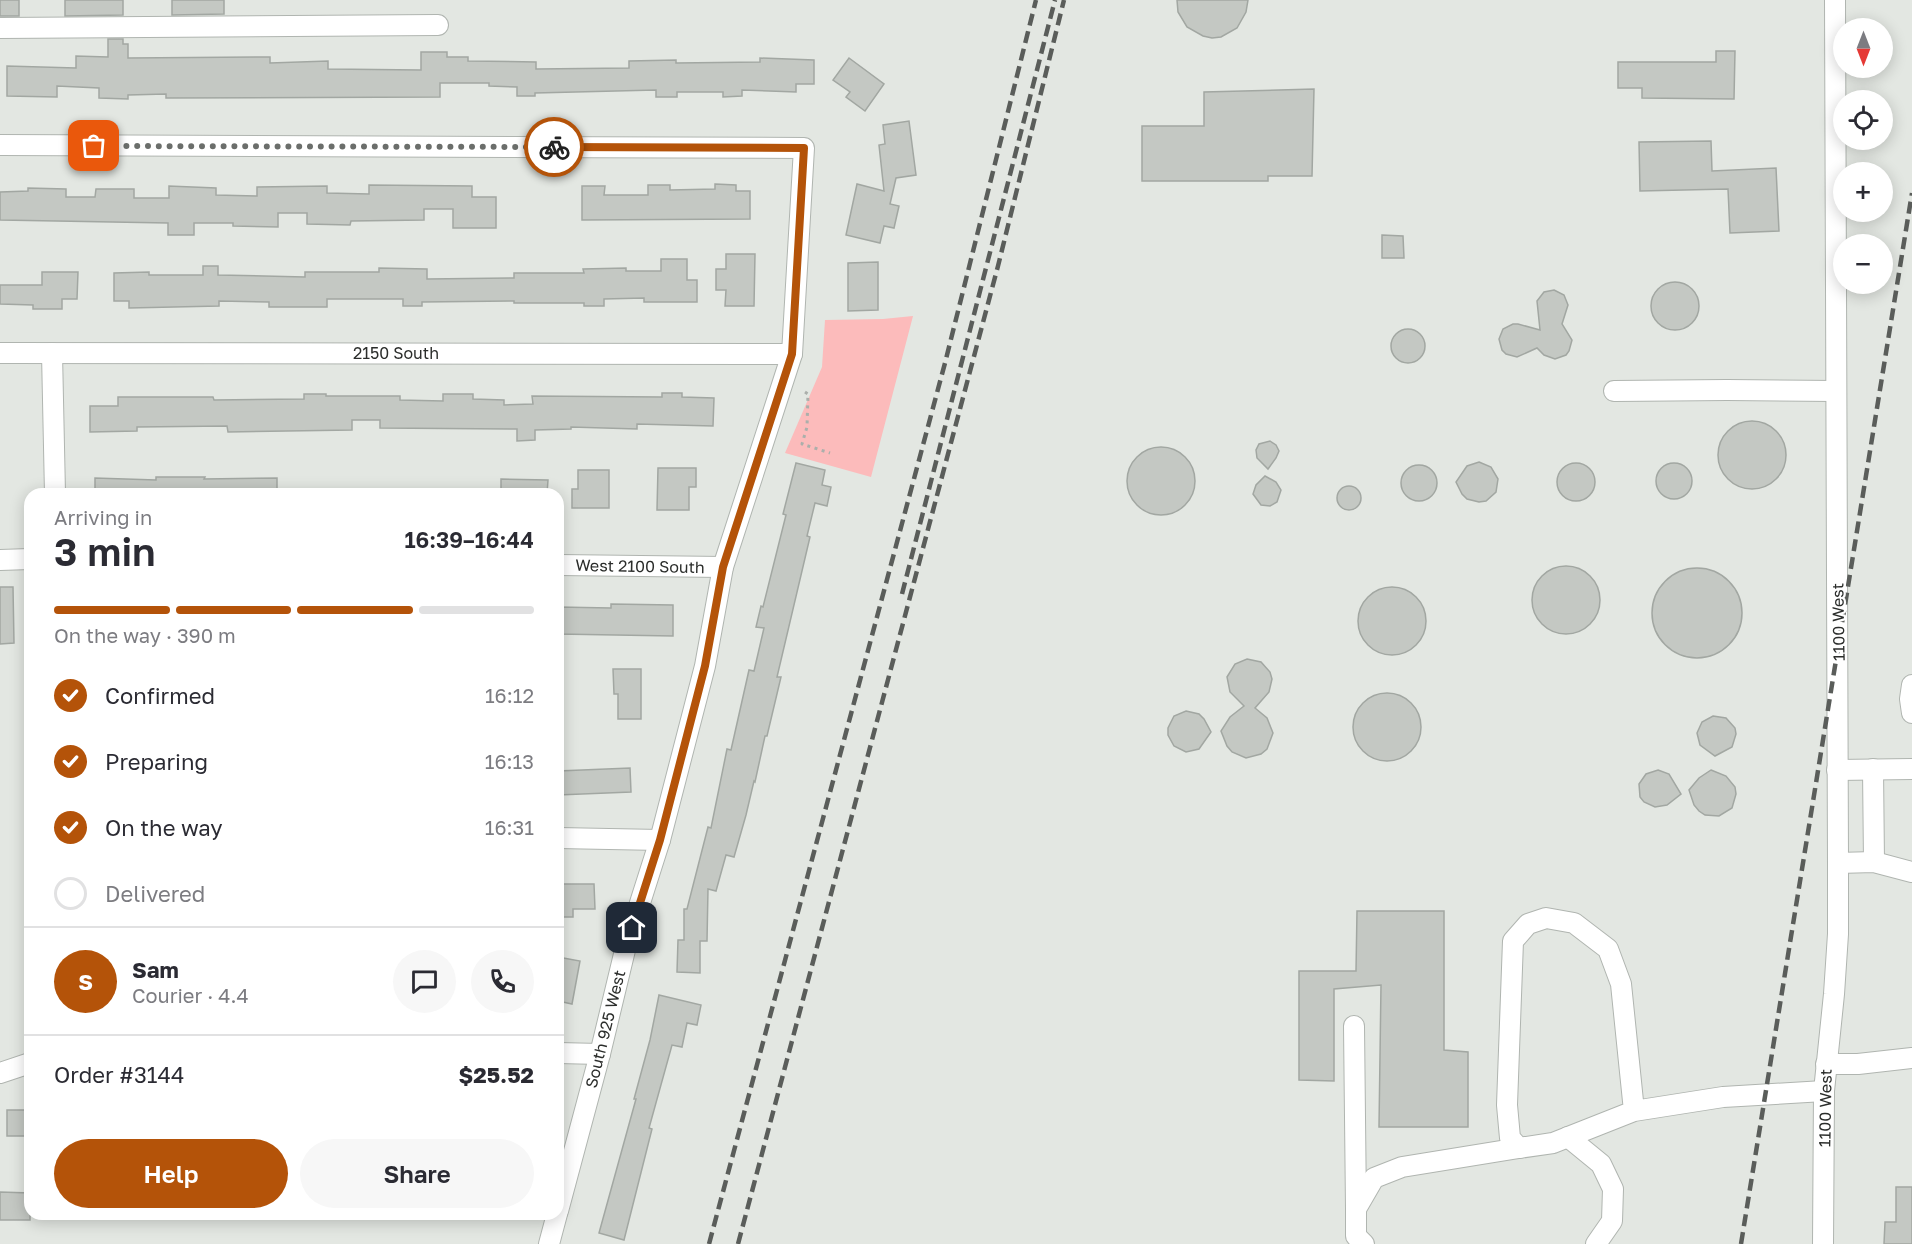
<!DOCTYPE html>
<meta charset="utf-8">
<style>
:root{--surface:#fff;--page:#f7f7f7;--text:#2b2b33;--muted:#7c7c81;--line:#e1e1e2;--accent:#b45309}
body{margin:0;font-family:"Golos Text",sans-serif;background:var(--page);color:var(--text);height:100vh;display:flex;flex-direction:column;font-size:22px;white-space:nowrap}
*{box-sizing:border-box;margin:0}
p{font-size:20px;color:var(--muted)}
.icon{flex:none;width:33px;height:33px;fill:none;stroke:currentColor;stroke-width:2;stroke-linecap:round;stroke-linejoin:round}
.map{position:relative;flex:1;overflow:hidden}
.side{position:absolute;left:24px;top:488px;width:540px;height:732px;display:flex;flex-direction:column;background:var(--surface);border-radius:18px;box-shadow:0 3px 15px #0003}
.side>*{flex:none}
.needle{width:39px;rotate:180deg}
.buttons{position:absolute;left:1833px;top:18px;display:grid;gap:12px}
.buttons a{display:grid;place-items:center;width:60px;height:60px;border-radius:50%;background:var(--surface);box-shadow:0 3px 15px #0003;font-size:30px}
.pin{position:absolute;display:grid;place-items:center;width:51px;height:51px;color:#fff;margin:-26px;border-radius:12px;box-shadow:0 3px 9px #0006}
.courier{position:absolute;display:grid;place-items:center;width:60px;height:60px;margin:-30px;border:4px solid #b45309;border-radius:50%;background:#fff;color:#222;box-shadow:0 2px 8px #0007}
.head em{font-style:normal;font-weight:600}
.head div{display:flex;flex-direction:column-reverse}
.head{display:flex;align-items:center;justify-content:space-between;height:102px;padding:0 30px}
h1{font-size:39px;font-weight:600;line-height:45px}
.bar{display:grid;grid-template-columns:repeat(4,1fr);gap:9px 6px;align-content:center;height:72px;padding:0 30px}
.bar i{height:8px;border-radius:4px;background:var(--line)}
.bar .selected{background:var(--accent)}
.bar p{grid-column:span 4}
.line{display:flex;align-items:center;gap:15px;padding:0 30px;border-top:2px solid var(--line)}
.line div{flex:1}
.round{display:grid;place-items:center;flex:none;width:63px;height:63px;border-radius:32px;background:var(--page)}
ol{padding:0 30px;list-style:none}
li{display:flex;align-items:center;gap:18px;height:66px}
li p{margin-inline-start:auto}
li .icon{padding:6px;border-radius:50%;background:var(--accent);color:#fff;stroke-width:4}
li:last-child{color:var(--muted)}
li i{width:33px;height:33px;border:3px solid var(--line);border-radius:50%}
.action{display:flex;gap:12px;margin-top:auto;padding:12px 30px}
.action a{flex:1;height:69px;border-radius:36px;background:var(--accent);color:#fff;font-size:24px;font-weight:600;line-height:69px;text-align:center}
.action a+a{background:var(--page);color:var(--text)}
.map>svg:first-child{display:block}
</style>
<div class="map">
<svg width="1912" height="1244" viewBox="0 0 1912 1244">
<rect width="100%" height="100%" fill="#e3e7e2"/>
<polygon fill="#fcbbbb" points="913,316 871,477 785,453 822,367 825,320 883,319"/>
<g fill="#c4c8c3" stroke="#a2a7a2" stroke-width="1.5">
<rect x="0" y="0" width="19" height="16"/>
<polygon points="65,0 123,0 123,15 65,16"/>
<polygon points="172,0 224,0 224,14 172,15"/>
<polygon points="1177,0 1248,0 1246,12 1237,28 1221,37 1212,38 1203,36 1187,27 1178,12"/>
<polygon points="108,39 123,39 123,44 128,44 128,58 270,57 270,63 328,61 328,69 421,70 421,52 447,52 447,57 468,57 468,61 536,62 536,69 629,68 629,61 676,60 676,63 760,62 760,58 814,60 814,84 796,84 796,92 742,90 742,96 723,97 723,92 677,92 677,97 656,97 656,90 535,93 535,96 517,96 517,87 489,86 489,83 440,83 440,97 166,98 166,94 128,95 128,99 99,98 99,88 57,86 57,97 7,96 7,66 76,68 76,56 108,57"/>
<polygon points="1716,51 1735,51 1734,99 1642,98 1642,88 1618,88 1618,62 1716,62"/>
<polygon points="849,58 884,84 865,111 846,97 850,92 833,80"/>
<polygon points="1314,89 1312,176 1268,176 1268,181 1142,181 1142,126 1204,126 1204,92"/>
<polygon points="909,121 916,175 896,178 890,204 899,206 894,228 884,226 880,243 846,235 857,184 884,191 879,145 885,144 883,125"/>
<polygon points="1711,141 1712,171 1776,168 1779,231 1730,233 1728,189 1640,191 1639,142"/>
<polygon points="715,184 736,185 736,191 750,191 750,219 582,220 582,186 605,186 604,195 648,195 648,185 670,185 670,190 715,189"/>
<polygon points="369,185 472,186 472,197 496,197 496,228 453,228 453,209 424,209 424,220 351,221 350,225 307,224 307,213 278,213 278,227 233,226 233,223 194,223 194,235 168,235 168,223 0,220 0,192 28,191 28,188 66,189 66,197 95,197 96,189 134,189 134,198 169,198 169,186 216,188 216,195 257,196 257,187 327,186 327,193 369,194"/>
<polygon points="1382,235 1403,236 1404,258 1382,258"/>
<polygon points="726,254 755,254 754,306 725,306 726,290 716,290 716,269 726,269"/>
<polygon points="661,259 687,259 687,280 697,280 697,302 644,302 644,298 604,299 604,306 584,306 584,303 514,303 514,301 422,302 422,306 403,306 403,299 327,299 327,307 269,307 269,302 219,301 219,306 129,308 129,301 114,301 114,273 149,272 149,275 203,275 203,266 218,266 218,275 305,277 305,272 379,272 379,268 427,269 427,279 514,278 514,273 584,273 583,269 626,268 626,271 661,271"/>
<polygon points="878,262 878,310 848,311 848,263"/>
<polygon points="42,272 78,272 77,299 62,299 62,309 33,309 33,305 0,304 0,285 42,285"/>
<circle cx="1675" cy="306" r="24"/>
<polygon points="1554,290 1564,295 1568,305 1562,324 1572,340 1569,351 1566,355 1555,359 1544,355 1537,348 1517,357 1506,354 1502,350 1499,339 1503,329 1513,324 1518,324 1540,330 1537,301 1544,292"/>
<circle cx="1408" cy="346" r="17"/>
<polygon points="662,393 682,393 682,397 714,398 713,426 637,424 637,429 571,427 571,429 535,430 535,440 517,441 517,429 380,428 380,420 352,420 352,430 228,432 227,426 137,427 137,431 90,432 90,406 118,406 118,397 213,397 214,400 304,399 304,394 326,394 326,396 400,396 400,400 443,401 443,394 473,394 473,399 504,400 504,405 533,404 532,396 662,397"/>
<circle cx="1752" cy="455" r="34"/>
<polygon points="1270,441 1276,445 1279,451 1276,458 1268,469 1257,458 1256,450 1259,444"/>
<circle cx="1161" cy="481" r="34"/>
<polygon points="1479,462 1491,467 1498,479 1496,492 1486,501 1479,502 1467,499 1462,494 1456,482 1467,466"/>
<circle cx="1576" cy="482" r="19"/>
<circle cx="1674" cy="481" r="18"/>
<polygon points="796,463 825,470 822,485 831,487 827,506 815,503 807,536 810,537 777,677 781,677 767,736 765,736 755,782 754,781 746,815 734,857 726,855 716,891 708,889 707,941 700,941 700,973 677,972 678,940 684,940 684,909 687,909 708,827 711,828 727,749 731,750 749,670 754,671 764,628 756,627 761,606 763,607 786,515 783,514"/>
<circle cx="1419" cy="483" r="18"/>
<polygon points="658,468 696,468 696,487 689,487 689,510 657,510"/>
<polygon points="578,470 609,470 609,508 572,508 572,489 578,489"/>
<polygon points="1265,476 1276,482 1281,490 1277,502 1270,506 1261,505 1253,494 1256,485"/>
<polygon points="156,477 205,477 204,479 277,478 277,494 95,494 95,478 156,480"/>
<polygon points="501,479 548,480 547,494 501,494"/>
<circle cx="1349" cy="498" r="12"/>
<circle cx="1566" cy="600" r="34"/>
<circle cx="1697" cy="613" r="45"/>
<polygon points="0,587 13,587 14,643 0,644"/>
<circle cx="1392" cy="621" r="34"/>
<polygon points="611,604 673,605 673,636 558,634 558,607 611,608"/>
<polygon points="1247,659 1261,662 1270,672 1272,679 1269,692 1255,708 1267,718 1273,733 1267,749 1261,754 1246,758 1232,752 1227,746 1221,731 1230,717 1244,706 1230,692 1227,677 1235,664"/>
<polygon points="613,669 641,669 641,719 618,719 618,694 614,694"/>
<circle cx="1387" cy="727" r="34"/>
<polygon points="1186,711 1199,714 1204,719 1211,732 1199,749 1186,752 1174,746 1168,735 1168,728 1174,716"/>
<polygon points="1713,716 1726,718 1735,728 1736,734 1732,747 1715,756 1700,745 1697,733 1702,722"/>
<polygon points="630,768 631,792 558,795 558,771"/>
<polygon points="1658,770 1669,774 1681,794 1667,805 1655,807 1644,802 1640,797 1639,784 1646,774"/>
<polygon points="1711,770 1726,776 1735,787 1736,794 1732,808 1719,816 1705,815 1699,811 1694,805 1689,790 1699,778"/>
<polygon points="558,884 594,884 595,909 573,909 573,917 558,917"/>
<polygon points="1357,911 1444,911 1444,1050 1468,1052 1468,1127 1379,1127 1381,985 1334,989 1334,1081 1299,1080 1299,971 1356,971"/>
<polygon points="558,957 580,961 572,1004 558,1001"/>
<polygon points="659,995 701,1005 697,1025 687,1023 682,1047 672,1045 649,1128 652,1129 624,1240 599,1233 636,1099 634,1099 650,1040"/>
<rect x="7" y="1110" width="23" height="26"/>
<polygon points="1896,1187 1912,1187 1912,1244 1884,1244 1885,1222 1896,1222"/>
<polygon points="0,1192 30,1193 30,1220 0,1220"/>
</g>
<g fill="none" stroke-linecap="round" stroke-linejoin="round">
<g stroke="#b0b5b0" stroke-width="22">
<g id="minor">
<polyline points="0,28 438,25"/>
<polyline points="0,145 804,148 792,354 723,567 705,666 660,840 625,950 600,1054 558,1211"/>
<polyline points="0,353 792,354"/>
<polyline points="52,353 55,494"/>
<polyline points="1614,391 1727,390 1835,391"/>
<polyline points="0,560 30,559"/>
<polyline points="558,565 723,567"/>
<polyline points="1912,685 1910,699 1912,713"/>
<polyline points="1873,769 1874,862"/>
<polyline points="1837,770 1912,769"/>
<polyline points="558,838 660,840"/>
<polyline points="1838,863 1874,862 1912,872"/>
<polyline points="1354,1026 1356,1209"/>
<polyline points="558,1053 600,1054"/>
<polyline points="1826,1064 1858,1064 1912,1058"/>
<polyline points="0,1073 30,1063"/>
<polyline points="1634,1111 1621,984 1608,949 1574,923 1546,918 1528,924 1513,941 1507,1105 1510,1138 1519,1148 1553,1143 1634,1111 1723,1097 1824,1091"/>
<polyline points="1568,1137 1601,1164 1613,1189 1612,1221 1596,1244"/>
<polyline points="549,1244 557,1214"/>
<polyline points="1364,1244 1356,1236 1356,1209 1374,1178 1402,1167 1519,1148"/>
<polyline points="1823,1244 1824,1091 1834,994 1838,934 1838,863 1835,0"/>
</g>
</g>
<polyline stroke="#abafab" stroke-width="3" stroke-dasharray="3 4.5" stroke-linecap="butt" points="805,392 808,394 807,427 802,444 830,453"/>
<use href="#minor" stroke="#fff" stroke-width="20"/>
<g stroke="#5a5d5a" stroke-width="4.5" stroke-dasharray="12 6" stroke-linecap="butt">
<polyline points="902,594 1055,0"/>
<polyline points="709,1244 945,363 1036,0"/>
<polyline points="738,1244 998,266 1064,0"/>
<polyline points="1741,1244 1912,193"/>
</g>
</g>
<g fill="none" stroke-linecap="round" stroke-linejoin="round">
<polyline stroke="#6b6e6b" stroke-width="6" stroke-dasharray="0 10.8" points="94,146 554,147"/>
<polyline stroke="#b45309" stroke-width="8" points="554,147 804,148 792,354 723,567 705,666 660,840 632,928"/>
</g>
<g text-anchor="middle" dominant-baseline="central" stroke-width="4.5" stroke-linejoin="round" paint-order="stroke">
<g font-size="16" fill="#2b2d2b" stroke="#fff">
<text x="396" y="353">2150 South</text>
<text transform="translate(640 566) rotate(1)">West 2100 South</text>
<text transform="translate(1838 622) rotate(-91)">1100 West</text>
<text transform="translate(605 1029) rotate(-76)">South 925 West</text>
<text transform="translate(1825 1108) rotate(-89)">1100 West</text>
</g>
</g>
</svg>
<div class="buttons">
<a><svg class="needle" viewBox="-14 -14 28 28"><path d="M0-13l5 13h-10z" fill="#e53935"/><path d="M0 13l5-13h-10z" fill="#7c7c81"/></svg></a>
<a><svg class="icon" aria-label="locate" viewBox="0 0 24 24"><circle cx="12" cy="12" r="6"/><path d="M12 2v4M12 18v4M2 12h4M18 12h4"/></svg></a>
<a>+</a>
<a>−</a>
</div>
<div class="pin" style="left:94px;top:146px;background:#ea580c"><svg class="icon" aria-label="bag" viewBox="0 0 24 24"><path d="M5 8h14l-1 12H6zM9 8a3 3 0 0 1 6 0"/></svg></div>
<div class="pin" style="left:632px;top:928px;background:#1f2937"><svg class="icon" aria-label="home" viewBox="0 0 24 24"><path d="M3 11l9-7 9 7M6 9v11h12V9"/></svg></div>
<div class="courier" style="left:554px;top:147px"><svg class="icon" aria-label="bike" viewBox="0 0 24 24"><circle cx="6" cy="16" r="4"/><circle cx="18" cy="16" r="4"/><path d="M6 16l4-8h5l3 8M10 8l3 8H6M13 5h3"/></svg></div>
<section class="side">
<div class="head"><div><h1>3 min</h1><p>Arriving in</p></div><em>16:39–16:44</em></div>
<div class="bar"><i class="selected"></i><i class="selected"></i><i class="selected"></i><i></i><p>On the way · 390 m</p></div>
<ol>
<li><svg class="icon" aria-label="check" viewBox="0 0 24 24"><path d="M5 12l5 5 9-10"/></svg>Confirmed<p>16:12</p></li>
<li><svg class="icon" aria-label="check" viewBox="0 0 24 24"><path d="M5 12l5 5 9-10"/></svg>Preparing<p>16:13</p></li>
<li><svg class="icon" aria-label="check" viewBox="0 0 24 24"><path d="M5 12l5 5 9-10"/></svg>On the way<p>16:31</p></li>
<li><i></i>Delivered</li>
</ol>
<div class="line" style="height:108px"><b class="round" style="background:var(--accent);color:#fff">S</b><div><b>Sam</b><p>Courier · 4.4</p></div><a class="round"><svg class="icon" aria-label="chat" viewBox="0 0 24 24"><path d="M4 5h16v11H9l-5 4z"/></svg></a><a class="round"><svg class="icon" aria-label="phone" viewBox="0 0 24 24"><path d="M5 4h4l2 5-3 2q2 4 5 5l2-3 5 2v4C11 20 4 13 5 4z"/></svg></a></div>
<div class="line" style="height:78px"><div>Order #3144</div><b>$25.52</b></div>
<div class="action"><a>Help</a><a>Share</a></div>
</section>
</div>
